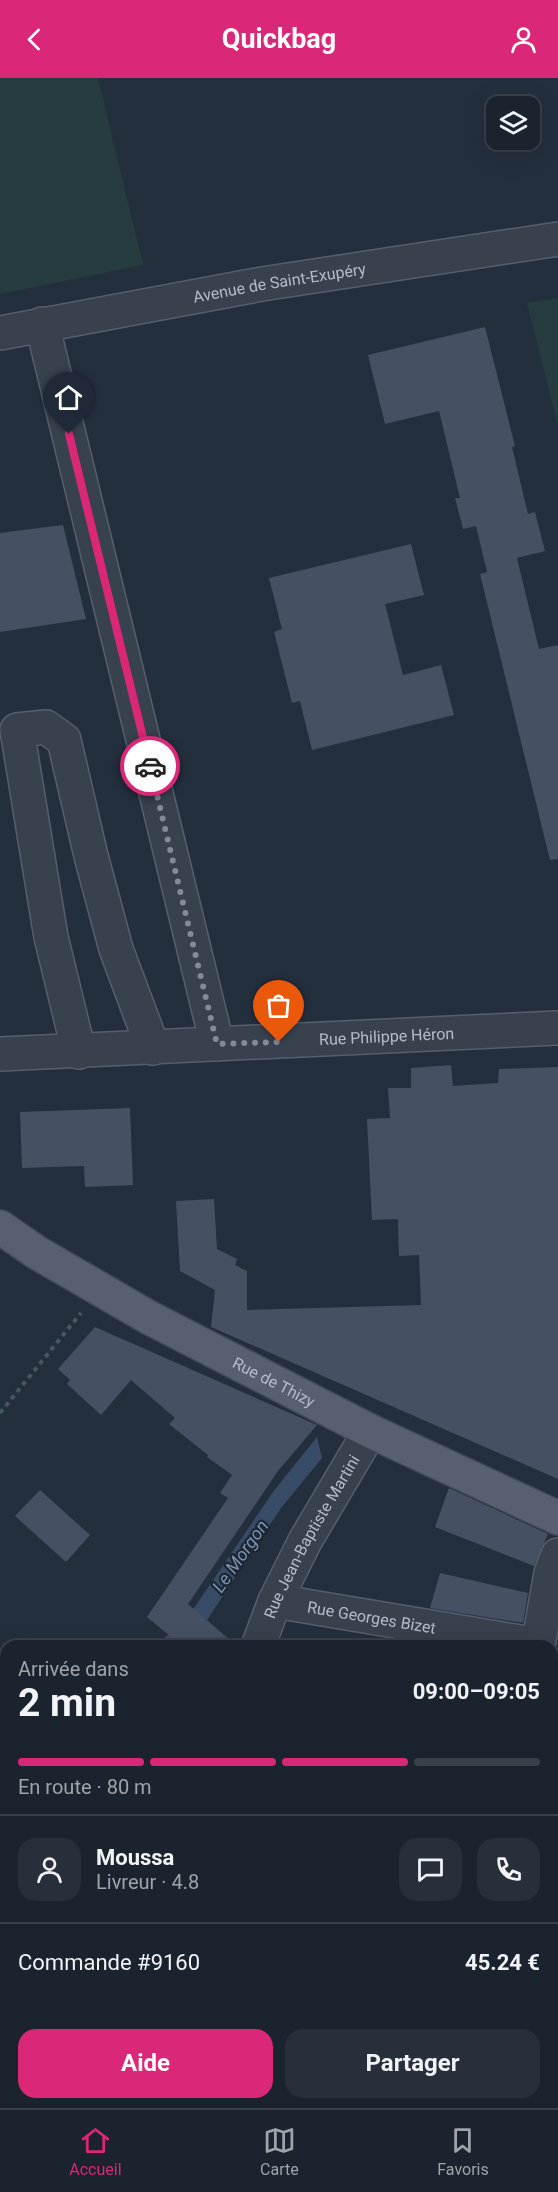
<!DOCTYPE html>
<html lang="fr">
<meta charset="utf-8">
<style>
:root{--surface:#1b232e;--page:#282f3a;--text:#f1f3f6;--muted:#a0a4aa;--line:#39404a;--accent:#db2777}
body{margin:0;font-family:Roboto,sans-serif;background:var(--page);color:var(--text);height:100vh;display:flex;flex-direction:column;font-size:22px;white-space:nowrap}
*{box-sizing:border-box;margin:0}
p{font-size:20px;color:var(--muted)}
.icon{flex:none;width:33px;height:33px;fill:none;stroke:currentColor;stroke-width:2;stroke-linecap:round;stroke-linejoin:round}
.map{position:relative;flex:1;overflow:hidden}
.panel{position:absolute;left:0px;top:1562px;width:558px;height:470px;display:flex;flex-direction:column;background:var(--surface);border-radius:18px 18px 0 0;box-shadow:0 6px 24px #0002,0 0 0 2px var(--line)}
.panel>*{flex:none}
.tools{position:absolute;left:486px;top:18px;display:grid;gap:12px}
.tools a{display:grid;place-items:center;width:54px;height:54px;border-radius:12px;background:var(--surface);box-shadow:0 6px 24px #0002,0 0 0 2px var(--line);font-size:30px}
.pin{position:absolute;display:grid;place-items:center;width:51px;height:51px;color:#fff;margin:-62px -26px;border-radius:50% 50% 50% 0;rotate:-45deg;box-shadow:0 0 6px #0007}
.pin .icon{rotate:45deg}
.courier{position:absolute;display:grid;place-items:center;width:60px;height:60px;margin:-30px;border:4px solid #db2777;border-radius:50%;background:#fff;color:#222;box-shadow:0 2px 8px #0007}
.headline em{font-style:normal;font-weight:700}
.headline div{display:flex;flex-direction:column-reverse}
.headline{display:flex;align-items:center;justify-content:space-between;height:102px;padding:0 18px}
h1{font-size:39px;font-weight:700;line-height:45px}
.bar{display:grid;grid-template-columns:repeat(4,1fr);gap:9px 6px;align-content:center;height:72px;padding:0 18px}
.bar i{height:8px;border-radius:4px;background:var(--line)}
.bar .on{background:var(--accent)}
.bar p{grid-column:span 4}
.line{display:flex;align-items:center;gap:15px;padding:0 18px;border-top:2px solid var(--line)}
.line div{flex:1}
.round{display:grid;place-items:center;flex:none;width:63px;height:63px;border-radius:18px;background:var(--page)}
.cta{display:flex;gap:12px;margin-top:auto;padding:12px 18px}
.cta a{flex:1;height:69px;border-radius:18px;background:var(--accent);color:#fff;font-size:24px;font-weight:700;line-height:69px;text-align:center}
.cta a+a{background:var(--page);color:var(--text)}
header{display:flex;justify-content:space-between;align-items:center;height:78px;padding:0 18px;background:var(--accent);color:#fff;font-size:27px;font-weight:700}
.dock{display:flex;justify-content:space-around;align-items:center;height:84px;border-top:2px solid var(--line);background:var(--surface);font-size:16px;color:var(--muted)}
.dock a{display:grid;justify-items:center;gap:3px}
.dock .on{color:var(--accent)}
.map>svg:first-child{display:block}
</style>
<header><svg class="icon" aria-label="back" viewBox="0 0 24 24"><path d="M15 5l-7 7 7 7"/></svg>Quickbag<svg class="icon" aria-label="person" viewBox="0 0 24 24"><circle cx="12" cy="8" r="4"/><path d="M4 21q1-7 8-7t8 7"/></svg></header>
<div class="map">
<svg width="558" height="2030" viewBox="0 0 558 2030">
<rect width="100%" height="100%" fill="#242f3e"/>
<g fill="#263c3f">
<polygon points="0,0 98,0 143,187 0,216"/>
<polygon points="558,220 558,348 527,225"/>
</g>
<polygon fill="#394c67" points="317,1359 322,1380 281,1430 207,1542 177,1567 151,1568 163,1561 188,1539 273,1414"/>
<g fill="#455162">
<polygon points="485,249 515,368 512,369 528,436 535,434 545,473 517,480 539,571 558,567 558,781 550,782 480,496 487,494 476,448 463,451 455,420 460,420 439,333 385,346 368,277"/>
<polygon points="63,447 86,541 0,554 0,455"/>
<polygon points="411,466 424,517 385,526 403,597 441,587 454,637 312,672 300,623 292,625 274,554 282,551 269,500"/>
<polygon points="451,987 453,1008 498,1005 499,991 558,989 558,1401 211,1249 215,1212 180,1193 176,1123 214,1121 217,1171 237,1181 235,1187 247,1193 247,1232 421,1227 419,1177 399,1178 398,1141 372,1142 367,1041 390,1040 388,1010 411,1010 411,990"/>
<polygon points="130,1030 133,1107 85,1109 84,1088 22,1090 20,1034"/>
<polygon points="95,1249 317,1347 278,1393 188,1526 237,1568 182,1568 147,1539 228,1420 220,1415 232,1397 207,1379 208,1377 169,1346 175,1340 131,1302 101,1337 67,1306 70,1302 58,1291"/>
<polygon points="449,1410 548,1456 534,1488 435,1449"/>
<polygon points="40,1412 90,1457 66,1484 15,1438"/>
<polygon points="440,1495 528,1515 523,1545 430,1530"/>
</g>
<g fill="none" stroke-linecap="round" stroke-linejoin="round">
<g stroke="#565f6c" stroke-width="36">
<g id="minor">
<polyline points="42,246 217,966"/>
<path id="s1" d="M0,255l262,-49 296,-45"/>
<polyline points="79,974 51,859 17,652 46,649 64,662 91,778 116,871 153,970"/>
<path id="s2" d="M0,976l558,-26"/>
<path id="s3" d="M275,1523l263,44"/>
<path id="s4" d="M258,1568l17,-45 30,-60 65,-110"/>
<polyline points="538,1568 551,1495 558,1477"/>
<polyline points="552,1854 558,1865"/>
<polyline points="201,2030 201,2025"/>
</g>
</g>
<g stroke="#414a57" stroke-width="36">
<g id="major">
<path id="s5" d="M0,1149l36,25 112,65 222,114 188,87"/>
<polyline points="552,1706 558,1705"/>
<polyline points="0,1772 6,1771"/>
</g>
</g>
<polyline stroke="#44595c" stroke-width="4" stroke-dasharray="4.5 4.5" stroke-linecap="butt" points="0,1335 81,1235"/>
<use href="#minor" stroke="#38414e" stroke-width="33"/>
<use href="#major" stroke="#56606e" stroke-width="33"/>
</g>
<g fill="none" stroke-linecap="round" stroke-linejoin="round">
<polyline stroke="#828b98" stroke-width="6" stroke-dasharray="0 10.8" points="150,688 217,966 279,964"/>
<polyline stroke="#db2777" stroke-width="8" points="69,356 150,688"/>
</g>
<g text-anchor="middle" dominant-baseline="central" stroke-width="4.5" stroke-linejoin="round" paint-order="stroke">
<g font-size="16" fill="#b4bcc9" stroke="#1d2633">
<text stroke="none"><textPath href="#s1" startOffset="284">Avenue de Saint-Exupéry</textPath></text>
<text stroke="none"><textPath href="#s2" startOffset="387">Rue Philippe Héron</textPath></text>
<text stroke="none"><textPath href="#s5" startOffset="315">Rue de Thizy</textPath></text>
<text stroke="none"><textPath href="#s4" startOffset="122">Rue Jean-Baptiste Martini</textPath></text>
<text stroke="none"><textPath href="#s3" startOffset="98">Rue Georges Bizet</textPath></text>
</g>
<g font-size="18" font-style="italic" fill="#7c92b1" stroke="#1d2633">
<text transform="translate(240 1478) rotate(-55)">Le Morgon</text>
</g>
</g>
</svg>
<div class="tools">
<a><svg class="icon" aria-label="layers" viewBox="0 0 24 24"><path d="M12 4l9 5-9 5-9-5zM3 14l9 5 9-5"/></svg></a>
</div>
<div class="pin" style="left:279px;top:964px;background:#ea580c"><svg class="icon" aria-label="bag" viewBox="0 0 24 24"><path d="M5 8h14l-1 12H6zM9 8a3 3 0 0 1 6 0"/></svg></div>
<div class="pin" style="left:69px;top:356px;background:#1f2937"><svg class="icon" aria-label="home" viewBox="0 0 24 24"><path d="M3 11l9-7 9 7M6 9v11h12V9"/></svg></div>
<div class="courier" style="left:150px;top:688px"><svg class="icon" aria-label="car" viewBox="0 0 24 24"><path d="M5 17H2v-5l4-1 3-4h7l3 4 3 1v5h-3M9 17h6M6 11h13"/><circle cx="7" cy="17" r="2"/><circle cx="17" cy="17" r="2"/></svg></div>
<section class="panel">
<div class="headline"><div><h1>2 min</h1><p>Arrivée dans</p></div><em>09:00–09:05</em></div>
<div class="bar"><i class="on"></i><i class="on"></i><i class="on"></i><i></i><p>En route · 80 m</p></div>
<div class="line" style="height:108px"><a class="round"><svg class="icon" aria-label="person" viewBox="0 0 24 24"><circle cx="12" cy="8" r="4"/><path d="M4 21q1-7 8-7t8 7"/></svg></a><div><b>Moussa</b><p>Livreur · 4.8</p></div><a class="round"><svg class="icon" aria-label="chat" viewBox="0 0 24 24"><path d="M4 5h16v11H9l-5 4z"/></svg></a><a class="round"><svg class="icon" aria-label="phone" viewBox="0 0 24 24"><path d="M5 4h4l2 5-3 2q2 4 5 5l2-3 5 2v4C11 20 4 13 5 4z"/></svg></a></div>
<div class="line" style="height:78px"><div>Commande #9160</div><b>45.24 €</b></div>
<div class="cta"><a>Aide</a><a>Partager</a></div>
</section>
</div>
<nav class="dock">
<a class="on"><svg class="icon" aria-label="home" viewBox="0 0 24 24"><path d="M3 11l9-7 9 7M6 9v11h12V9"/></svg>Accueil</a>
<a><svg class="icon" aria-label="map" viewBox="0 0 24 24"><path d="M3 6l6-2 6 2 6-2v14l-6 2-6-2-6 2zM9 4v14M15 6v14"/></svg>Carte</a>
<a><svg class="icon" aria-label="saved" viewBox="0 0 24 24"><path d="M7 4h10v16l-5-4-5 4z"/></svg>Favoris</a>
</nav>
